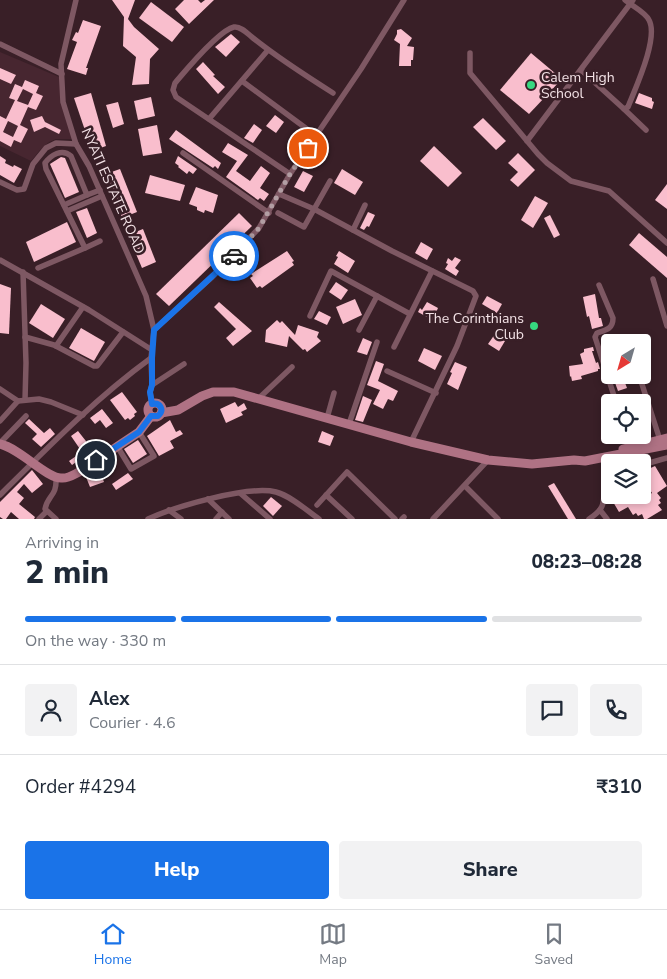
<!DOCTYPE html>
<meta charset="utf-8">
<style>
:root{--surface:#fff;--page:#f2f2f3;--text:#1f2937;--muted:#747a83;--line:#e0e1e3;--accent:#1a73e8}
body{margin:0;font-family:"Nunito Sans",sans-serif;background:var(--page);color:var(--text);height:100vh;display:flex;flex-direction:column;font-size:19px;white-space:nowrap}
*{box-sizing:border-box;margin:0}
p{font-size:16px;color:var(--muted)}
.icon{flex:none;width:28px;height:28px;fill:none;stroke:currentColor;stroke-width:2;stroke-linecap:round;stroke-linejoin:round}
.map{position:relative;height:519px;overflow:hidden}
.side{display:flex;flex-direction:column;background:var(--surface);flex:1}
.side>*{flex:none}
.needle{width:32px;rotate:217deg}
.tools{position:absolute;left:601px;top:334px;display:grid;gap:10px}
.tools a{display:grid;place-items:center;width:50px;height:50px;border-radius:5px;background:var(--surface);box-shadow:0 2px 8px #0003;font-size:25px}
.pin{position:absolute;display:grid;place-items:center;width:42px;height:42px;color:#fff;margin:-21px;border:2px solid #fff;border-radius:50%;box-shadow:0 1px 5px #0007}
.courier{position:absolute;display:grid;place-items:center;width:50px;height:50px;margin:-25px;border:4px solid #1a73e8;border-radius:50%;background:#fff;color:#222;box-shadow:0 1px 6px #0007}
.overview em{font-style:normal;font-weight:800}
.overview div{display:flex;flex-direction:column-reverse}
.overview{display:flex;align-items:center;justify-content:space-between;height:85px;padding:0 25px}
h1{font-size:32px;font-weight:800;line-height:38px}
.bar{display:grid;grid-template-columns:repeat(4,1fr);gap:8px 5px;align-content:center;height:60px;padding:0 25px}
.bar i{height:6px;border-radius:4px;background:var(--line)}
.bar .active{background:var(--accent)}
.bar p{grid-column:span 4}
.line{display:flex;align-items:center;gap:12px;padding:0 25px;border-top:1px solid var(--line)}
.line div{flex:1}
.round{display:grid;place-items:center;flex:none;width:52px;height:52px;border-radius:5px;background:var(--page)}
.primary-button{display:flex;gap:10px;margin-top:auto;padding:10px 25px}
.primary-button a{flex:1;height:58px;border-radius:5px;background:var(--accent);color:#fff;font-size:20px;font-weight:800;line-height:58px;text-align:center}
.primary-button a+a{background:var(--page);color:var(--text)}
.tabs{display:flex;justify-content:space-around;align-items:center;height:70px;border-top:1px solid var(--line);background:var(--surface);font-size:14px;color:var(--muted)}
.tabs a{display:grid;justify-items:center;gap:2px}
.tabs .active{color:var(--accent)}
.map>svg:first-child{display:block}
</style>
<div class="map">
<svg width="667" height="519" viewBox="0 0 667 519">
<rect width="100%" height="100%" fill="#391f27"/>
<polygon fill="#472630" points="0,52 59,77 72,139 56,139 49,142 40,150 31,161 0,146"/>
<g fill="#f9becd" fill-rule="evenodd">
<polygon points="112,0 135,0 128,19 134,27 159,49 150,59 149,84 132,85 136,57 123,46 124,17"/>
<polygon points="184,0 198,0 201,3 205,0 214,0 189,24 175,9"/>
<polygon points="151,2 184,27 172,42 139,18"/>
<polygon points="83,20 101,26 86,68 88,68 86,75 67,69 77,42 72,40 76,32 78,33"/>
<polygon points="401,29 412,38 407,46 414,47 413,60 411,60 411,66 399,66 400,44 394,40 397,34 397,30"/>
<polygon points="231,34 240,42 226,57 215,47"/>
<polygon points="531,53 562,79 529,114 500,90"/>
<polygon points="203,62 215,75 213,76 225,87 218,94 196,69"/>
<polygon points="0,68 16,75 11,84 0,79"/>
<path d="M25,80l14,6 -3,7 7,3 -7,14 -8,-3 -8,18 8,4 -7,14 -7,-3 -3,7 -11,-6v-25l6,3 9,-19 -6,-2 6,-14 7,3zM23,89l10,5 -5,11 -11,-4zM8,121l10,5 -5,11 -10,-5z"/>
<polygon points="91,93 106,146 92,151 74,98"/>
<polygon points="639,93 652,98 652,101 654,102 652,109 635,103"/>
<polygon points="151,97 155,116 138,120 134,101"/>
<polygon points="118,102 124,124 113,128 106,105"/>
<polygon points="275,115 284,122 276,133 266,126"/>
<polygon points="42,116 45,122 61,130 59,134 45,127 34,132 30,120"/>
<polygon points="483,118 506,141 496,150 473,127"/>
<polygon points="254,124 262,130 253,143 244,138"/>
<polygon points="157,125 162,153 143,156 138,129"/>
<polygon points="176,130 221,163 218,169 215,166 213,168 169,139"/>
<polygon points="228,143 248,155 236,171 250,181 261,166 270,173 260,188 269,194 264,201 260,198 258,200 226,177 237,161 222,152"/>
<polygon points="434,146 462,173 448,187 420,161"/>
<polygon points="518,153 535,170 518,187 510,180 518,172 508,163"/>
<polygon points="0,156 6,160 5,163 13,167 14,165 22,169 14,183 0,175"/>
<polygon points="178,156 197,169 193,174 189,171 187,174 178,167 179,166 175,163"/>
<polygon points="61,157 65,158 79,192 65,198 50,164"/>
<polygon points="120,169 137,212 122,218 103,175"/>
<polygon points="342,169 363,182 355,195 334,183"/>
<polygon points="303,171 313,176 304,192 294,187"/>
<polygon points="150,175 185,185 180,201 145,193"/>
<polygon points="667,184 667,209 655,200"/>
<polygon points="196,187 218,195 213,213 205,210 204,213 197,210 197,207 189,204"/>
<polygon points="535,196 548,203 533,228 521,220"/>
<polygon points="87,208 97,233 87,238 76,212"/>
<polygon points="368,212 375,215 369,227 367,226 364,230 360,228"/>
<polygon points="239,213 252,226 169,306 156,294"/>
<polygon points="550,215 560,235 554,238 544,218"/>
<polygon points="67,222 76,242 34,262 26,242"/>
<polygon points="143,229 156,262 142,268 128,235"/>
<polygon points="639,233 667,257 667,278 629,245"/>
<polygon points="421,242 433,249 427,260 415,253"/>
<polygon points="287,251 294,261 292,262 294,265 262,288 260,286 257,288 250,278 253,276 251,274"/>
<polygon points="339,251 355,261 348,273 334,264 338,257 336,256"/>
<polygon points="455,257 461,260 455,268 459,271 456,276 445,269 448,264 446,263 448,258 452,261"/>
<polygon points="336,282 348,290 341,300 329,292"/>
<polygon points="0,284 11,288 9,334 0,333"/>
<polygon points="595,294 599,318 601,318 603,326 592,329 589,316 587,317 583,297"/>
<polygon points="487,296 502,304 497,313 482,304"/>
<polygon points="355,299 362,315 343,324 336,307"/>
<polygon points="219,302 252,331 233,346 226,338 236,329 214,307"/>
<polygon points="427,302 438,308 435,315 438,316 436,322 418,312 420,308 422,310"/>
<polygon points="41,304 65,319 53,338 29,323"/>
<polygon points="319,311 331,317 327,325 314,319"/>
<polygon points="277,320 280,323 282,321 295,335 298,325 319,332 317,337 321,341 307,352 305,349 303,350 289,336 287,347 265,342 266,330"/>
<polygon points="81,328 105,342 94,361 69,348"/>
<polygon points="495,334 505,341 499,351 488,344"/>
<polygon points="363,338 372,342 367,355 357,352"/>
<polygon points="593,347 594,351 592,351 596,363 598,362 600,369 598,369 598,371 581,376 582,379 572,381 571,376 570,377 569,366 583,364 580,354 584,352 584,349"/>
<polygon points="424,348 442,356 435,370 418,361"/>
<polygon points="376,361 384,364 378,381 398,391 393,401 388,399 383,409 373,404 380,390 367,385"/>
<polygon points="455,362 467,367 458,390 447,384 452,373 450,372"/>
<polygon points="619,375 622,375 627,388 618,391 613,377"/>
<polygon points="122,392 137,412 134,414 135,416 130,420 128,418 125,420 110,400"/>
<polygon points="363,396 372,400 363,422 355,420"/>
<polygon points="235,402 238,407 244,403 247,409 241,412 243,415 226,423 220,409"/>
<polygon points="102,409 113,423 106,428 100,420 95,424 90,418"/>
<polygon points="29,419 44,433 50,428 55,434 41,447 32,439 37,434 25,423"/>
<polygon points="170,420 176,432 180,430 183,434 170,441 174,448 159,456 147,436"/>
<polygon points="78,431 93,450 72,465 69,461 82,452 71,436"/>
<polygon points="322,431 334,436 330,446 318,442"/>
<polygon points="138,440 147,454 133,463 124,449"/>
<polygon points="655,466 667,486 657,493 661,498 659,500 661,503 658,505 662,510 647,519 644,519 642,514 638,516 636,513 633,515 628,507 619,512 609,495 628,495 634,504 652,493 642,477 642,472"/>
<polygon points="32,470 43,484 32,493 24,484 17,492 24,498 19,504 35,517 34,519 19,519 11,512 6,519 3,519 0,517 0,502"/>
<polygon points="100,472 104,482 90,487 86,477"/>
<polygon points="128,473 133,479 116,490 112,484"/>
<polygon points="554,483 576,519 568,519 548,486"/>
<polygon points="271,497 282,506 273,516 263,506"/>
</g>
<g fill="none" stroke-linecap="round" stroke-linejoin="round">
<g stroke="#7e5863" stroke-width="5.5">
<polyline points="76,0 61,64 63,102 76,144 89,166 146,296 154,330 151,358 152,385 150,392 152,404"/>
<polyline points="0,44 62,74"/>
<polyline points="470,53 470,73 538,154 547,163 571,181 609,191 667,243"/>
<path d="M581,70l43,39 4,-2c7,-18 31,-69 21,-87 -4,-8 -17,-14 -24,-20"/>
<polyline points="242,81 311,132"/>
<polyline points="624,109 646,130"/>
<polyline points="209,119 268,50"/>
<polyline points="527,141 633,0"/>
<polyline points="183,153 269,213"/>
<path d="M290,174l-114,-77 -3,-7 2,-7c11,-13 44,-53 59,-56 7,-1 14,7 19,11 25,20 53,38 80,55"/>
<polyline points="0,182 17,190 24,189 33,164 46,148 56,143 76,144"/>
<polyline points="279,194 314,209 392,251 469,289 473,291 476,296 457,346 411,442"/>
<polyline points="64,205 87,195"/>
<polyline points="67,211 102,196"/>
<polyline points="278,213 304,227 330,181"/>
<polyline points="353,230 365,205"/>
<polyline points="85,248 100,241"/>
<polyline points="0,260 89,310 152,350"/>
<path d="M38,268l47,-20 -39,-79 -1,-6c6,-8 17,-15 26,-7l16,39 13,-5"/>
<polyline points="23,272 26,363 25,400"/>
<polyline points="653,279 667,326"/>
<path d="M599,285l14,33c0,11 -7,12 -16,15l-2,4 21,65"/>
<polyline points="310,316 331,271 410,314"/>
<polyline points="154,330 211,278 259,228 290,174 361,69 404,0"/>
<polyline points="359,330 377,296"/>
<polyline points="25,337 54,345 94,366 97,366 123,332"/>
<polyline points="56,346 83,307"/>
<polyline points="394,347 432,271"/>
<polyline points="387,371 436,393"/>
<polyline points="639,375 660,440"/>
<polyline points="152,385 184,364"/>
<polyline points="0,389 18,401 39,399 51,402 83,415"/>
<polyline points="258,399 292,367"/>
<polyline points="327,418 334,393"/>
<polyline points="0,421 18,401"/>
<polyline points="349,424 377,342"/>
<polyline points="626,435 630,447"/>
<polyline points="0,443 26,416"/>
<polyline points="117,446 131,469 154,456 139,432"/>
<polyline points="642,465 667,458"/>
<polyline points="465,486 498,519"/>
<polyline points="240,493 270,519"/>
<path d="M0,495c48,-48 96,-97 151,-137"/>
<polyline points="326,495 352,519"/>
<polyline points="208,499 229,519"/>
<polyline points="317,505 347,472 395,519"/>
<polyline points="169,510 181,519"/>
<polyline points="600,510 607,519"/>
<polyline points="39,519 46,512"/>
<path d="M56,519l-11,-10c3,-15 12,-12 11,-31"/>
<path d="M148,519c26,-12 100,-34 128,-27 15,4 30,18 43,27"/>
<polyline points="216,519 222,512"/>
<polyline points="402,519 404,517"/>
<polyline points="433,519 488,460"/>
<path d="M589,519c17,-11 14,-16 16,-34l5,-5"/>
</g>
<g stroke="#af7284" stroke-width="9">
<circle cx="155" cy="410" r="7"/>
<polyline points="161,413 178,410 202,396 213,392 234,392 411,442 488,460 532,464 574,460 585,461 667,445"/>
<path d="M0,444c21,5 46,34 61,34 7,1 12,-3 18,-6l60,-40 12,-16"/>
<polyline points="623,449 667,438"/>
</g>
</g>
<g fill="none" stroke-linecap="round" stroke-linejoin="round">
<polyline stroke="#b29ea3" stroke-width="5" stroke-dasharray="0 9" points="234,256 259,228 290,174 308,148"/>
<path stroke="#1a73e8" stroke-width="6" d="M96,460l43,-28 12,-16h7c7,-6 2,-14 -6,-12l-2,-12 2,-7v-27l2,-28 80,-74"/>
</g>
<g fill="#36d880" stroke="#391f27" stroke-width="2">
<circle cx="531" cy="85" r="5"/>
<circle cx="534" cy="326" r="5"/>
</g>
<g text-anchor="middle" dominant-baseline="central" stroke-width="5" stroke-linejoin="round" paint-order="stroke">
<g font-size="14" fill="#f3e2e6" stroke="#391f27" text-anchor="start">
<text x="541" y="77">Calem High<tspan x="541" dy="16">School</tspan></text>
<text x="524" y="318" text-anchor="end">The Corinthians<tspan x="524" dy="16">Club</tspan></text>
</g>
<g font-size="14" fill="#f3e2e6" stroke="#391f27">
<text transform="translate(113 191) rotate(66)">NYATI ESTATE ROAD</text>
</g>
</g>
</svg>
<div class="tools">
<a><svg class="needle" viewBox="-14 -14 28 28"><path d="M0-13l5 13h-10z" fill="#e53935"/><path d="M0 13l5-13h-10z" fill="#747a83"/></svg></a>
<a><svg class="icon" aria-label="locate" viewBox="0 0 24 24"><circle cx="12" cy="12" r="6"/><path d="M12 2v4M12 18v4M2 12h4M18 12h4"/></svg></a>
<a><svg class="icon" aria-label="layers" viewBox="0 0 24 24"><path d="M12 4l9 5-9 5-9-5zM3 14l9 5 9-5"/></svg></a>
</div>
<div class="pin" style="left:308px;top:148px;background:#ea580c"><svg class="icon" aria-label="bag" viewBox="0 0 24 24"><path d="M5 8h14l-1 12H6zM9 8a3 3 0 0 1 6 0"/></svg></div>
<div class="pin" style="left:96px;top:460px;background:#1f2937"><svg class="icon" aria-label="home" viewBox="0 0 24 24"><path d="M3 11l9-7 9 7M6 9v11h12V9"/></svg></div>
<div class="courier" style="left:234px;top:256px"><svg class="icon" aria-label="car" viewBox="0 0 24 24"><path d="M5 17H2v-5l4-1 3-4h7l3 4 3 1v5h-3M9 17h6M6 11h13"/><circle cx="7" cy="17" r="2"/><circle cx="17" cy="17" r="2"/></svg></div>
</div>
<section class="side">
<div class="overview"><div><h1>2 min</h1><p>Arriving in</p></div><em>08:23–08:28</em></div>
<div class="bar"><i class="active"></i><i class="active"></i><i class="active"></i><i></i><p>On the way · 330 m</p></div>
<div class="line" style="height:90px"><a class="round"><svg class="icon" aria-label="person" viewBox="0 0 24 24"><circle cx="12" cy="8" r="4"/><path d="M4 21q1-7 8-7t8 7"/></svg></a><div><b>Alex</b><p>Courier · 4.6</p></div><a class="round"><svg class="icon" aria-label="chat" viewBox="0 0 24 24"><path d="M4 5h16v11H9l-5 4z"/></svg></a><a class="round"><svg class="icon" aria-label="phone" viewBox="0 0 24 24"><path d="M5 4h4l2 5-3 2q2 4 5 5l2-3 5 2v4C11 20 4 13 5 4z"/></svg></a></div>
<div class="line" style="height:65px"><div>Order #4294</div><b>₹310</b></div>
<div class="primary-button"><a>Help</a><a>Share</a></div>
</section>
<nav class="tabs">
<a class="active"><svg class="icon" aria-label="home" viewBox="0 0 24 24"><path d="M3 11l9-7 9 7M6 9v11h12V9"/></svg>Home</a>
<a><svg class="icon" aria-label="map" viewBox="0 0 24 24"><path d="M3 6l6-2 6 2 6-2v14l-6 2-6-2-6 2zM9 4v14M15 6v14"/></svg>Map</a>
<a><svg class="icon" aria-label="saved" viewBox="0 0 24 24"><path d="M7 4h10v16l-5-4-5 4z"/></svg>Saved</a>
</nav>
